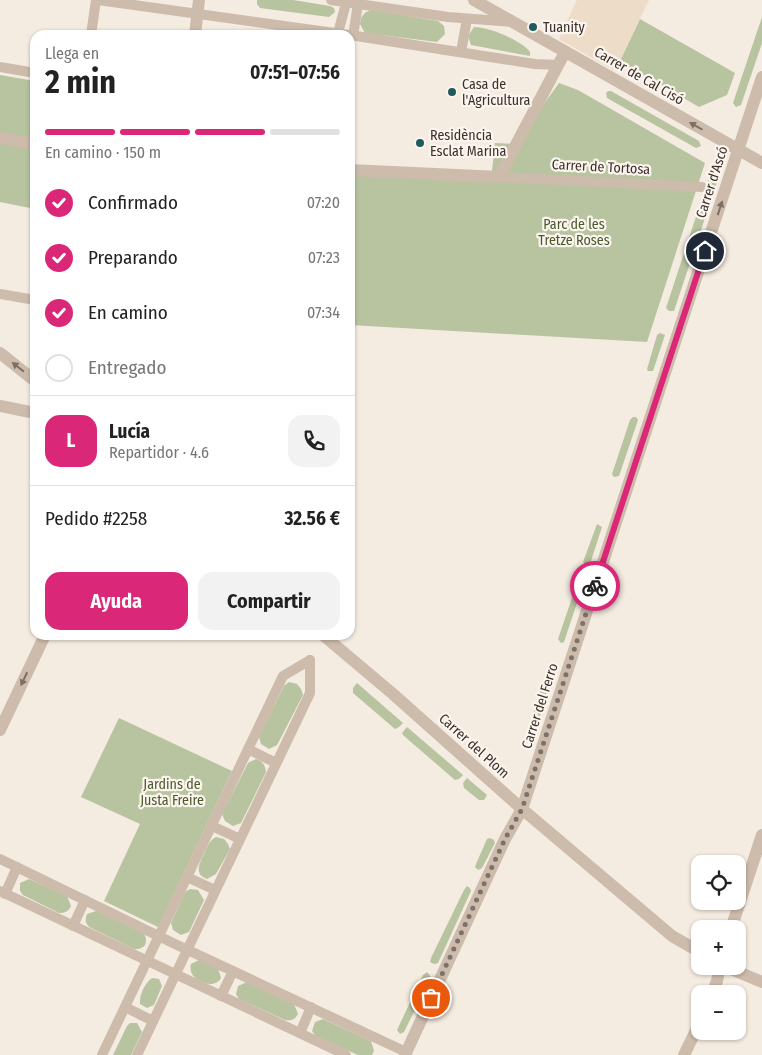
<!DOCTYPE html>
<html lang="es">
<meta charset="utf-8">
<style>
:root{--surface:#fff;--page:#f2f2f2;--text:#222;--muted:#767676;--line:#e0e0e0;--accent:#db2777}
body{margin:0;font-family:"Fira Sans Condensed",sans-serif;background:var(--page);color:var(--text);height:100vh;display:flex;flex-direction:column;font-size:19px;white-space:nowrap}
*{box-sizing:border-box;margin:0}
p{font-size:16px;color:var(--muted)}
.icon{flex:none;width:28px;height:28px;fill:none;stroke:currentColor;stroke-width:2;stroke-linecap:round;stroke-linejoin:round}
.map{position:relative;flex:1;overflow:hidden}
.panel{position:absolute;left:30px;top:30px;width:325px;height:610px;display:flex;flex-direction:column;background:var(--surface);border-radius:15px;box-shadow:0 1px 4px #0004}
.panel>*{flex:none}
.controls{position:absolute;left:691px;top:855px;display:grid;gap:10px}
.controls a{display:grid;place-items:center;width:55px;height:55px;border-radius:10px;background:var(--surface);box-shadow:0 1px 4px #0004;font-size:25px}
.pin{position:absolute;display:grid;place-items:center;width:42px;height:42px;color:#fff;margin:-21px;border:2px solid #fff;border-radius:50%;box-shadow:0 1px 5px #0007}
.courier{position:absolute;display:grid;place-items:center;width:50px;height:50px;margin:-25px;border:4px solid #db2777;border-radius:50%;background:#fff;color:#222;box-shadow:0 1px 6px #0007}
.head em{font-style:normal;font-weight:700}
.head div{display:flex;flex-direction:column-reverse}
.head{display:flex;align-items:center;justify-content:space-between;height:85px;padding:0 15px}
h1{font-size:32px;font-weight:700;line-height:38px}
.bar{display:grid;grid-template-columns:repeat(4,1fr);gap:8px 5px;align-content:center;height:60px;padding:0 15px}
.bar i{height:6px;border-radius:4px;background:var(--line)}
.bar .on{background:var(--accent)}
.bar p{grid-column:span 4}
.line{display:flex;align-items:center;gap:12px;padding:0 15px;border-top:1px solid var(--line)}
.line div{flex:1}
.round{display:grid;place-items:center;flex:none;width:52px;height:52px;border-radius:15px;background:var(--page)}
ol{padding:0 15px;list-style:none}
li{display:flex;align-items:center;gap:15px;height:55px}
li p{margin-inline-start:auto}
li .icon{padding:5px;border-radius:50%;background:var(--accent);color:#fff;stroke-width:4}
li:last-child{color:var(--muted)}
li i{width:28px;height:28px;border:2px solid var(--line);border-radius:50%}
.action{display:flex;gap:10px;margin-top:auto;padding:10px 15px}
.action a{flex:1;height:58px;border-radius:15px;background:var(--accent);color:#fff;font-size:20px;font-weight:700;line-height:58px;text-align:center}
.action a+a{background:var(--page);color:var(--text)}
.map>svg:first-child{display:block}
</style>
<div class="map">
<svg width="762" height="1055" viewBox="0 0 762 1055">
<rect width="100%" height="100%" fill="#f4ebe1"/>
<g fill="#b8c4a0">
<polygon points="257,0 293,0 330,6 334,8 335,12 329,17 260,8 257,4"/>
<path d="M371,10l67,11 6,5 1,8 -8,8 -72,-9 -5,-9c1,-8 3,-11 11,-14z"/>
<polygon points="762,17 762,43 741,105 736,107 733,103"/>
<polygon points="640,19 735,73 727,95 699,107 620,61"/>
<path d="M474,27c15,0 47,13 56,25v4l-59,-11 -3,-9z"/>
<polygon points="0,75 35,81 35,209 0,202"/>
<polygon points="559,83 578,90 705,163 647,342 350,325 350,166 492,171 495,143 515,144"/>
<polygon points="608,91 611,91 699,141 701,146 696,148 607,98 606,93"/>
<polygon points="711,178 717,182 674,311 669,311 666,308 708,180"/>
<polygon points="660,333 665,335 653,371 648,371 647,369 657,335"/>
<polygon points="633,417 636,417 638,420 619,476 614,477 612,474 630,420"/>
<polygon points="597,524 602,527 590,564 587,566 583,562"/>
<polygon points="576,591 578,591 580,594 564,642 561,643 558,639 574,592"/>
<polygon points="548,674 553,678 535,731 530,732 528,730 545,676"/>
<polygon points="289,682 297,684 301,689 303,695 277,745 269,749 261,744 259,737 284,686"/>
<polygon points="357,683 403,723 399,727 395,729 353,693 353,688"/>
<polygon points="119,718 232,771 158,927 104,901 140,824 81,797"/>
<polygon points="407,727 463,775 459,779 455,780 404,736 402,733"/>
<path d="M256,759c7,2 9,6 10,13l-25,51 -8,3 -8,-5 -3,-7 26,-51z"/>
<polygon points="467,778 487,795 484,800 479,800 464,788 463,783"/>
<path d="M216,837l8,2 4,5 2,5 -14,25 -9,5c-13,-5 -8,-15 -3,-25 3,-7 5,-13 12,-17z"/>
<polygon points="490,838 494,840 495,843 482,868 478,870 475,867 476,864 487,839"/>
<path d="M29,879l38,17 4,10c-3,6 -6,7 -12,7l-36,-18 -3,-4v-8z"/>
<polygon points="467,886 470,888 471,891 438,963 434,964 430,962 431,958 464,890"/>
<polygon points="190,889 198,890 204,900 189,932 181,935 173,930 171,923 185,892"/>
<path d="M96,911l47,21c6,9 3,18 -9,17l-45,-22c-4,-5 -4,-7 -2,-13z"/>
<path d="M199,960l19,8 3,10c-8,14 -35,1 -30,-14z"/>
<polygon points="427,972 431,977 404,1032 400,1034 397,1030 423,975"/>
<path d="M152,978l7,1 3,7 -8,19 -7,3 -7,-4c-1,-9 5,-21 12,-26z"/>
<path d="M247,982l47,22 4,10c-3,6 -7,7 -13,6l-46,-21 -3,-5 2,-8z"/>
<polygon points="323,1019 371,1041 374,1051 372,1055 358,1055 316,1036 312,1031 315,1022"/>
<polygon points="130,1023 137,1023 142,1032 131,1055 113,1055 127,1026"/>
</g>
<polygon fill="#ecdcc8" points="577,0 649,0 615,71 559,39"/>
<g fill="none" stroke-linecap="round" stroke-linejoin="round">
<g stroke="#cdbbac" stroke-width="10">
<path d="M98,0c83,12 167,23 251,35"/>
<polyline points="331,0 448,17 512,22"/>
<polyline points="338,33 346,3"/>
<polyline points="91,35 96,0"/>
<polyline points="350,35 535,64 558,65"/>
<polyline points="353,36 358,4"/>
<polyline points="461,52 467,19"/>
<polyline points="0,67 35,73"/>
<polyline points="499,177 702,187"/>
<polyline points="0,294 35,300"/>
<polyline points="248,749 276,763"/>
<polyline points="212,826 240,839"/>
<polyline points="0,859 175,944 406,1052"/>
<polyline points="187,877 215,890"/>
<polyline points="0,891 346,1055"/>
<polyline points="5,894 17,867"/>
<polyline points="73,926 85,900"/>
<polyline points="221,996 233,971"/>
<polyline points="125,1007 153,1021"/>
<polyline points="300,1033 311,1007"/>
<polyline points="102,1055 283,676 310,660"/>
<polyline points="137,1055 310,693 310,660"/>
</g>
<g stroke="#cdbbac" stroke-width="12">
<polyline points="474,0 762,163"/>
<polyline points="195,35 199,0"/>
<polyline points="0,138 35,144"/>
<polyline points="350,170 499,177 565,52"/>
<polyline points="0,353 35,381"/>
<polyline points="0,406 35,413"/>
<polyline points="323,635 393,694 522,809 672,936 700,952"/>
<polyline points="0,730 45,635"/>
<polyline points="731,929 762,835"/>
<polyline points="724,966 762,982"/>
<polyline points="712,994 717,981 720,966"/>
<polyline points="405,1055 505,839 522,809 762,77"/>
<polyline points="684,1055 700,1022"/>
</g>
</g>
<defs><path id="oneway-solid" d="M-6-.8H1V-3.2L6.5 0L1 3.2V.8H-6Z" transform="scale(1.25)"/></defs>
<g fill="#7d6f65">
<use href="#oneway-solid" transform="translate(696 126) rotate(-150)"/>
<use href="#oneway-solid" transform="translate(720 208) rotate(-72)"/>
<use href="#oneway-solid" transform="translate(18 367) rotate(-142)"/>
<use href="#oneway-solid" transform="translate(24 679) rotate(115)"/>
</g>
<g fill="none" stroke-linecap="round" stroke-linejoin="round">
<polyline stroke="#7c716b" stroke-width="5" stroke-dasharray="0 9" points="431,998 505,839 522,809 595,586"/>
<polyline stroke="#db2777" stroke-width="6" points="595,586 705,251"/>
</g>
<g fill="#1f5a5e" stroke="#fbf5ee" stroke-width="2">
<circle cx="533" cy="27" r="5"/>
<circle cx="452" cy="92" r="5"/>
<circle cx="420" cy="143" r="5"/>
</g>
<g text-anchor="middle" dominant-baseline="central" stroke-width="4.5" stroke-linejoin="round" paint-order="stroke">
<g font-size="14" fill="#3b302b" stroke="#fbf5ee" text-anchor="start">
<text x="543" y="27">Tuanity</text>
<text x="462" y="84">Casa de<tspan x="462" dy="16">l'Agricultura</tspan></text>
<text x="430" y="135">Residència<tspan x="430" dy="16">Esclat Marina</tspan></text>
</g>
<g font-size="14" fill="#3b302b" stroke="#fbf5ee">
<text transform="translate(639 76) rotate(30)">Carrer de Cal Cisó</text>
<text transform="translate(601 167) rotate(3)">Carrer de Tortosa</text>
<text transform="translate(712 182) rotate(-72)">Carrer d'Ascó</text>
<text transform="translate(540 706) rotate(-72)">Carrer del Ferro</text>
<text transform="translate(474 746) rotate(42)">Carrer del Plom</text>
</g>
<g font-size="14" fill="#4a5a2e" stroke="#fbf5ee">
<text x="574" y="224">Parc de les<tspan x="574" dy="16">Tretze Roses</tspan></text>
<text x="172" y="784">Jardins de<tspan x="172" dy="16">Justa Freire</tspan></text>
</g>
</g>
</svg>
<div class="controls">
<a><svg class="icon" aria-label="locate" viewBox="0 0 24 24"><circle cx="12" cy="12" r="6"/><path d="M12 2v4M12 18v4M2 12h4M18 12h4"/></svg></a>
<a>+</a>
<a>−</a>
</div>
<div class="pin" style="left:431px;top:998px;background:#ea580c"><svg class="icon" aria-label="bag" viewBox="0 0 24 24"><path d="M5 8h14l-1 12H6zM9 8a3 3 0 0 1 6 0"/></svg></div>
<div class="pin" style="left:705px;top:251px;background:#1f2937"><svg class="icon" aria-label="home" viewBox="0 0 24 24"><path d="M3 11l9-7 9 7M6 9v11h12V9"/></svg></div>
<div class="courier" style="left:595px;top:586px"><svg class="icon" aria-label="bike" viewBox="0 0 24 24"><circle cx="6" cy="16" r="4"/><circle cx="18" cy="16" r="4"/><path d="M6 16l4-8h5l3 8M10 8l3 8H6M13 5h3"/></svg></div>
<section class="panel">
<div class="head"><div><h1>2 min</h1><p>Llega en</p></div><em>07:51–07:56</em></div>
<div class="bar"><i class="on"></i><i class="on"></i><i class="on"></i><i></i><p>En camino · 150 m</p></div>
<ol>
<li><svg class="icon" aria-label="check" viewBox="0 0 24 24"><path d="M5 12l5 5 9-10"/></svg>Confirmado<p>07:20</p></li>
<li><svg class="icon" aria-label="check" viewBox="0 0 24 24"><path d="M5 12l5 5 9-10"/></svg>Preparando<p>07:23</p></li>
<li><svg class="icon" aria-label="check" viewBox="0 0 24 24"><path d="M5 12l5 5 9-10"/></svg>En camino<p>07:34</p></li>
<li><i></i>Entregado</li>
</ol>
<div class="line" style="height:90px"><b class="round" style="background:var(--accent);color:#fff">L</b><div><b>Lucía</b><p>Repartidor · 4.6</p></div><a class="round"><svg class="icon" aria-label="phone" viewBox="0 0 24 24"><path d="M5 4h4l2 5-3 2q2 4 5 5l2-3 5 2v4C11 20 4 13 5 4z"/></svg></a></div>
<div class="line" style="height:65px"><div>Pedido #2258</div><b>32.56 €</b></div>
<div class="action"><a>Ayuda</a><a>Compartir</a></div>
</section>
</div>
